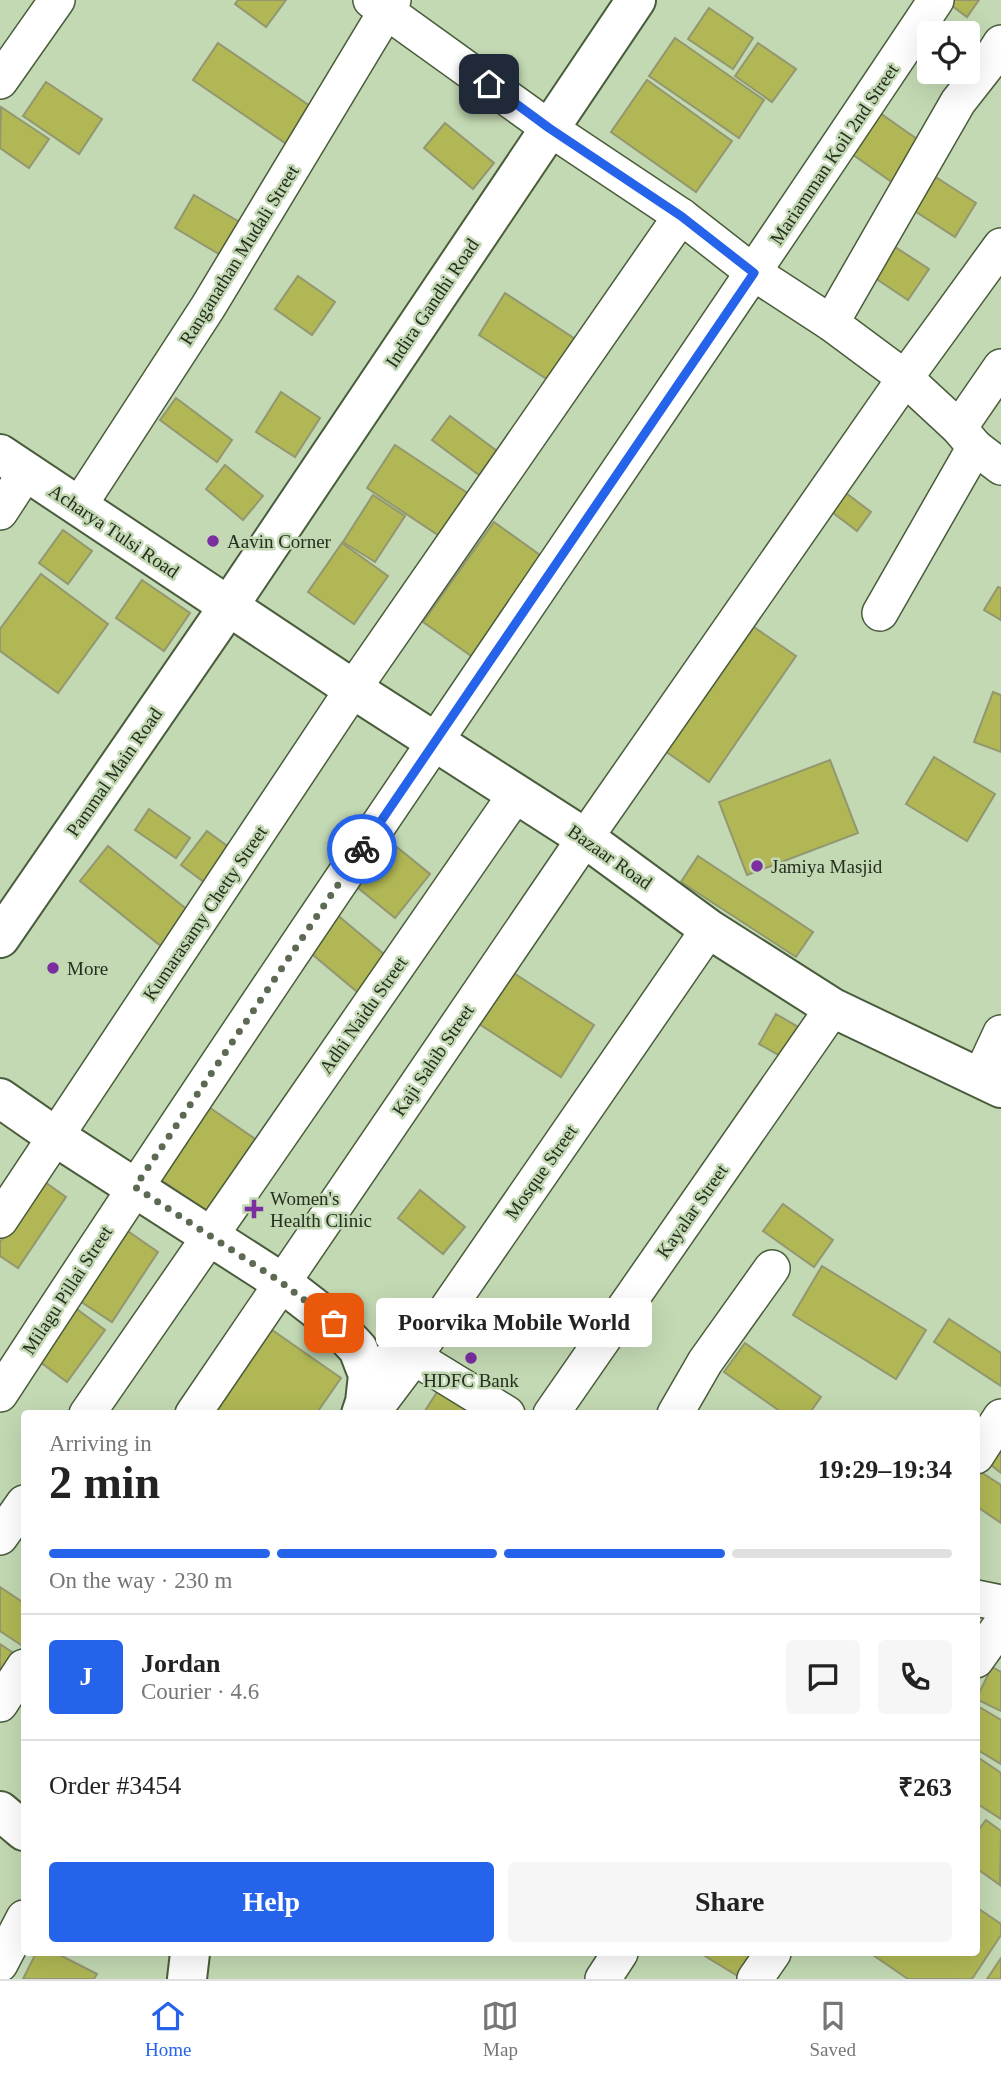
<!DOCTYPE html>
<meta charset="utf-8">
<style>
:root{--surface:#fff;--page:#f6f6f6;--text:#222;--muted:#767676;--line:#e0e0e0;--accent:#2563eb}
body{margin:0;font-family:Georgia,serif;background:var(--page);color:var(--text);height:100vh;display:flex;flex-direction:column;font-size:26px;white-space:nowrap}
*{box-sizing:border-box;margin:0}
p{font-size:23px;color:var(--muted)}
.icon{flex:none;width:38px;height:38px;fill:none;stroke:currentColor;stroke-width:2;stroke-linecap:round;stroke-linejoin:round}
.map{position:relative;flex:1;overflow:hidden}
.panel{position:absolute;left:21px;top:1410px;width:959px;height:546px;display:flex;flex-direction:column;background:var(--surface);border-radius:7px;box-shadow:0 7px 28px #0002}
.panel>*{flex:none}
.tools{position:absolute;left:917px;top:21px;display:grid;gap:14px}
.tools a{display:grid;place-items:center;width:63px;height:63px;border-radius:7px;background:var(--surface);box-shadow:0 7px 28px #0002;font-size:35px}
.pin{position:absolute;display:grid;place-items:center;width:60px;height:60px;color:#fff;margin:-30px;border-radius:14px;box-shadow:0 4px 10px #0006}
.courier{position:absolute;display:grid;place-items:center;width:70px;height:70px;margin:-35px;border:5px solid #2563eb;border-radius:50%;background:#fff;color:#222;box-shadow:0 2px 9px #0007}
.bubble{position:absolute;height:49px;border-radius:7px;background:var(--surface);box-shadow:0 7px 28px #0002;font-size:23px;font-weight:800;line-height:49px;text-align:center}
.summary em{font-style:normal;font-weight:800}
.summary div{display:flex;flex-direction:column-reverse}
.summary{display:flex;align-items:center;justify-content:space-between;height:119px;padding:0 28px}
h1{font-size:46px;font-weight:800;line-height:52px}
.bar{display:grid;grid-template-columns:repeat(4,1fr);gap:10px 7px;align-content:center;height:84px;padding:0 28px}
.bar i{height:9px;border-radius:5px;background:var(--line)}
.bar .on{background:var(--accent)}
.bar p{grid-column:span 4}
.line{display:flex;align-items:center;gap:18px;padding:0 28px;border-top:2px solid var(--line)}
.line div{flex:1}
.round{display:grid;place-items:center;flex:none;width:74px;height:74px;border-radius:7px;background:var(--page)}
.button{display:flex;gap:14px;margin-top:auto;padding:14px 28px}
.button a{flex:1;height:80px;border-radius:7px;background:var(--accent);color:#fff;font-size:28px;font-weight:800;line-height:80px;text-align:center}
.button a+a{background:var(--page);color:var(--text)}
.menu{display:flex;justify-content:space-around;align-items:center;height:98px;border-top:2px solid var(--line);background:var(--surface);font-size:19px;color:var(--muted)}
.menu a{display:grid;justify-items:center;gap:4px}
.menu .on{color:var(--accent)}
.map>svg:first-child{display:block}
</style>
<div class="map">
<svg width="1001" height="1979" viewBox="0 0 1001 1979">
<rect width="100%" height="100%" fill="#c3d9b3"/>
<g fill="#b0b754" stroke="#93976f" stroke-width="2">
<polygon points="238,0 286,0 266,27 235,4"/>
<polygon points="944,0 979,0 967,17"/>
<polygon points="709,8 753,38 733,69 688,39"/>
<polygon points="675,38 764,100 739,138 649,76"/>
<polygon points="218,43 313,108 288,145 193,80"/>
<polygon points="758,43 796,69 772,102 735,76"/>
<polygon points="647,80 732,141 696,192 611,132"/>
<polygon points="46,82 102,119 79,154 23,116"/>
<polygon points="1,107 49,139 29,168 0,148"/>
<polygon points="880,113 924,144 896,185 852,154"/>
<polygon points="445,123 494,163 473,189 424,148"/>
<polygon points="928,172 976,203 955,237 907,206"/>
<polygon points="194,195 253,230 234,263 175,228"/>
<polygon points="889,243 929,269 908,300 869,274"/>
<polygon points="298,276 335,302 312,335 275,309"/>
<polygon points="505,293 583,344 556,385 479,335"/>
<polygon points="281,392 320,418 295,457 256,432"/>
<polygon points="176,398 232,440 217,462 160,420"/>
<polygon points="450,416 497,451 479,475 432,440"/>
<polygon points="395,445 478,500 450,543 367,488"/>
<polygon points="225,465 263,496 243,520 206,489"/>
<polygon points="842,490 871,512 857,531 828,509"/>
<polygon points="373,495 405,516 375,562 343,542"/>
<polygon points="494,522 547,560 477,660 423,622"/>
<polygon points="63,530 92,551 68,584 39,563"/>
<polygon points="342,543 388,576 354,624 308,592"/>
<polygon points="41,574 108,624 58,693 0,651 0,629"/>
<polygon points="142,580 190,613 164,651 116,618"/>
<polygon points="998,587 1001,588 1001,620 984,610"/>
<polygon points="748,623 796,656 709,782 661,748"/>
<polygon points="993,692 1001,695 1001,752 974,742"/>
<polygon points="934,757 995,794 967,841 906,804"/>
<polygon points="830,760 858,833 747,875 719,802"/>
<polygon points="149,809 190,838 176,858 135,830"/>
<polygon points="207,831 238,854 212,888 181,865"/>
<polygon points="392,843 430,874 395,918 357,887"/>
<polygon points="108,846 190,912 162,947 80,881"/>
<polygon points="698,856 813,932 796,957 681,882"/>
<polygon points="335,913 391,960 362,996 306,949"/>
<polygon points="509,970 594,1025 561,1077 476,1022"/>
<polygon points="776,1014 805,1031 789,1061 759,1044"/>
<polygon points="203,1103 261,1143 211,1215 153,1174"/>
<polygon points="42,1180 66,1197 18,1268 0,1256 0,1242"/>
<polygon points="420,1190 465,1227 443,1254 398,1218"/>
<polygon points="783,1204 833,1240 814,1267 763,1231"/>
<polygon points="119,1225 158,1252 112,1322 72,1296"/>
<polygon points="822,1266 926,1330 896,1379 793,1315"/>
<polygon points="70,1304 105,1330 67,1382 32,1356"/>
<polygon points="949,1319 1001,1353 1001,1386 934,1342"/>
<polygon points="265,1325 341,1378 316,1414 218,1414 207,1407"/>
<polygon points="745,1343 821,1397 809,1414 784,1414 724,1372"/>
<polygon points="439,1389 475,1414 423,1414"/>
<polygon points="1001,1441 1001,1473 986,1461"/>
<polygon points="976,1469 1001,1485 1001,1523 976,1506"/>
<polygon points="0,1587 24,1603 24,1647 0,1631"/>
<polygon points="0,1644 24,1660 0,1695"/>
<polygon points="992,1667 1001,1672 1001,1711 976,1699"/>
<polygon points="976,1705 1001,1720 1001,1764 976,1749"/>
<polygon points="976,1756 1001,1773 1001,1819 976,1803"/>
<polygon points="986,1820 1001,1831 1000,1885 976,1868 976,1833"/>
<polygon points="976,1907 1001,1924 1001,1935 972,1979 908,1979 870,1953 976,1953"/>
<polygon points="36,1953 56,1953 97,1974 94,1979 23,1979"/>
<polygon points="700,1953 751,1953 738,1976"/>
<polygon points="1001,1958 1001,1979 987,1979"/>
</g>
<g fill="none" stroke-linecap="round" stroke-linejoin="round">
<g stroke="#495c3b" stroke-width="38">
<g id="minor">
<polyline points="371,0 549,128 681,216 754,273 831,323 905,378 959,428 975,447 1001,467"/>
<polyline points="0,81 57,0"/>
<polyline points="831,323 958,102 987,65 1001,43"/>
<polyline points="959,428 1001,367"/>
<polyline points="78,507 208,307 393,0"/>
<polyline points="0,512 26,472"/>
<polyline points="880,613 975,447"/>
<polyline points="980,1078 1001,1033"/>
<polyline points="0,1220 353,689 681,216"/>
<polyline points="390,1359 414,1357 507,1414"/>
<path d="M0,1394c305,-469 626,-929 936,-1394"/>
<polyline points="87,1414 516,794"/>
<polyline points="193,1414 585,838 905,378 1001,246"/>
<polyline points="371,1414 414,1357 709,929"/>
<polyline points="551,1414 833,1008"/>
<polyline points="675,1414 705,1362 772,1268"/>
<polyline points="976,1456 1001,1417"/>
<polyline points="0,1537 24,1503"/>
<polyline points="976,1598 1001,1603"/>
<polyline points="976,1660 1001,1625"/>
<polyline points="0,1704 24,1667"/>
<polyline points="0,1964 24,1918"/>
<polyline points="603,1979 620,1953"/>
<polyline points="755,1979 773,1953"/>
</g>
</g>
<g stroke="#495c3b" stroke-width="42">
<g id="tertiary">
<polyline points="0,454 353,689 585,838 709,929 833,1008 1001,1088"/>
<polyline points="0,1811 24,1831"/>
</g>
</g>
<g stroke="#495c3b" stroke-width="42">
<g id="primary">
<polyline points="0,938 228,607 636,0"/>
<polyline points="0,1098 56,1137 281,1282 334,1323 358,1349 368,1375 365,1402 361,1414"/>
<polyline points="187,1979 190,1953"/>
</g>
</g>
<use href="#minor" stroke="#fff" stroke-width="35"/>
<use href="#tertiary" stroke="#fff" stroke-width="38"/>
<use href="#primary" stroke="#fff" stroke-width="38"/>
</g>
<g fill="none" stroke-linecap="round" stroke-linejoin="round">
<polyline stroke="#5d6a53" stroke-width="7" stroke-dasharray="0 12.6" points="334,1323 281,1282 135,1187 362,849"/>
<polyline stroke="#2563eb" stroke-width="9" points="362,849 754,273 681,216 549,128 489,84"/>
</g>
<g fill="#7b2e9f" stroke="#c3d9b3" stroke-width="2.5">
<circle cx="213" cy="541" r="7"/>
<circle cx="757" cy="866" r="7"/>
<circle cx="53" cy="968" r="7"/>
<path d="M250.5 1198.5h7v7h7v7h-7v7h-7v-7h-7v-7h7z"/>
<circle cx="471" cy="1358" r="7"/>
</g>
<g text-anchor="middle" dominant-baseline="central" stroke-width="5" stroke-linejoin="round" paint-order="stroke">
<g font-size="19" fill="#262e20" stroke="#c3d9b3">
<text transform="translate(834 154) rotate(-56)">Mariamman Koil 2nd Street</text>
<text transform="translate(239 255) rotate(-58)">Ranganathan Mudali Street</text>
<text transform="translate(432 303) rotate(-56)">Indira Gandhi Road</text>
<text transform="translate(114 531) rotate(34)">Acharya Tulsi Road</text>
<text transform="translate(114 772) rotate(-55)">Pammal Main Road</text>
<text transform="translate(610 857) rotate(35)">Bazaar Road</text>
<text transform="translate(205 913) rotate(-56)">Kumarasamy Chetty Street</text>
<text transform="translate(363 1015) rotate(-55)">Adhi Naidu Street</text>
<text transform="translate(433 1060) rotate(-56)">Kaji Sahib Street</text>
<text transform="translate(541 1172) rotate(-55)">Mosque Street</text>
<text transform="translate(692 1211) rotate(-55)">Kayalar Street</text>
<text transform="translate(67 1290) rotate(-57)">Milagu Pillai Street</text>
</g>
<g font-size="19" fill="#262e20" stroke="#c3d9b3" text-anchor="start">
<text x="227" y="541">Aavin Corner</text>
<text x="771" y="866">Jamiya Masjid</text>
<text x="67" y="968">More</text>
<text x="270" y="1198">Women's<tspan x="270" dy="22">Health Clinic</tspan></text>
<text x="471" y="1380" text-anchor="middle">HDFC Bank</text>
</g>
</g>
</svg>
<div class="tools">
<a><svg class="icon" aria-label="locate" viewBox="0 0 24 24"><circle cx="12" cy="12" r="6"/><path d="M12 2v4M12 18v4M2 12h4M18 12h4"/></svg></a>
</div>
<div class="pin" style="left:334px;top:1323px;background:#ea580c"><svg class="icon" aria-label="bag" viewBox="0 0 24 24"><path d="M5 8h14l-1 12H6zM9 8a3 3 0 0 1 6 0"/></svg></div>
<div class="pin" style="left:489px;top:84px;background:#1f2937"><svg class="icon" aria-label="home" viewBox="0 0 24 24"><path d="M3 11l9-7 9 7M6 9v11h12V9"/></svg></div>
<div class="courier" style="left:362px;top:849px"><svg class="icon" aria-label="bike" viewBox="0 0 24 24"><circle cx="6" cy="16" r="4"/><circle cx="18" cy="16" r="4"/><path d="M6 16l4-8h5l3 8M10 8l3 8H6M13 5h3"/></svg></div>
<div class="bubble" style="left:376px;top:1298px;width:276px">Poorvika Mobile World</div>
<section class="panel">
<div class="summary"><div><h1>2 min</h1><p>Arriving in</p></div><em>19:29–19:34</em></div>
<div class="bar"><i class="on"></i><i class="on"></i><i class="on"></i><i></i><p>On the way · 230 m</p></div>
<div class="line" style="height:126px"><b class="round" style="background:var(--accent);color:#fff">J</b><div><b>Jordan</b><p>Courier · 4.6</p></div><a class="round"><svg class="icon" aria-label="chat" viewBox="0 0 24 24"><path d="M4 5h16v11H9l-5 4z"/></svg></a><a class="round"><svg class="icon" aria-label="phone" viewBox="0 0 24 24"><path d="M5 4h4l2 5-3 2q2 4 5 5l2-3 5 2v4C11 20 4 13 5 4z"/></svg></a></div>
<div class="line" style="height:91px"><div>Order #3454</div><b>₹263</b></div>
<div class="button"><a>Help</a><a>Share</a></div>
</section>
</div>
<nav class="menu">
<a class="on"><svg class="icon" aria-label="home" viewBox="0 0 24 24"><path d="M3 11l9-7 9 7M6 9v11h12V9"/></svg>Home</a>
<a><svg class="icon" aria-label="map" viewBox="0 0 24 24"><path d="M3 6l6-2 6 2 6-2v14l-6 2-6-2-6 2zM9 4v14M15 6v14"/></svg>Map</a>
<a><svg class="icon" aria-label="saved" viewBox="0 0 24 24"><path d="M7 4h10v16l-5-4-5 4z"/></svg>Saved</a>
</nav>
